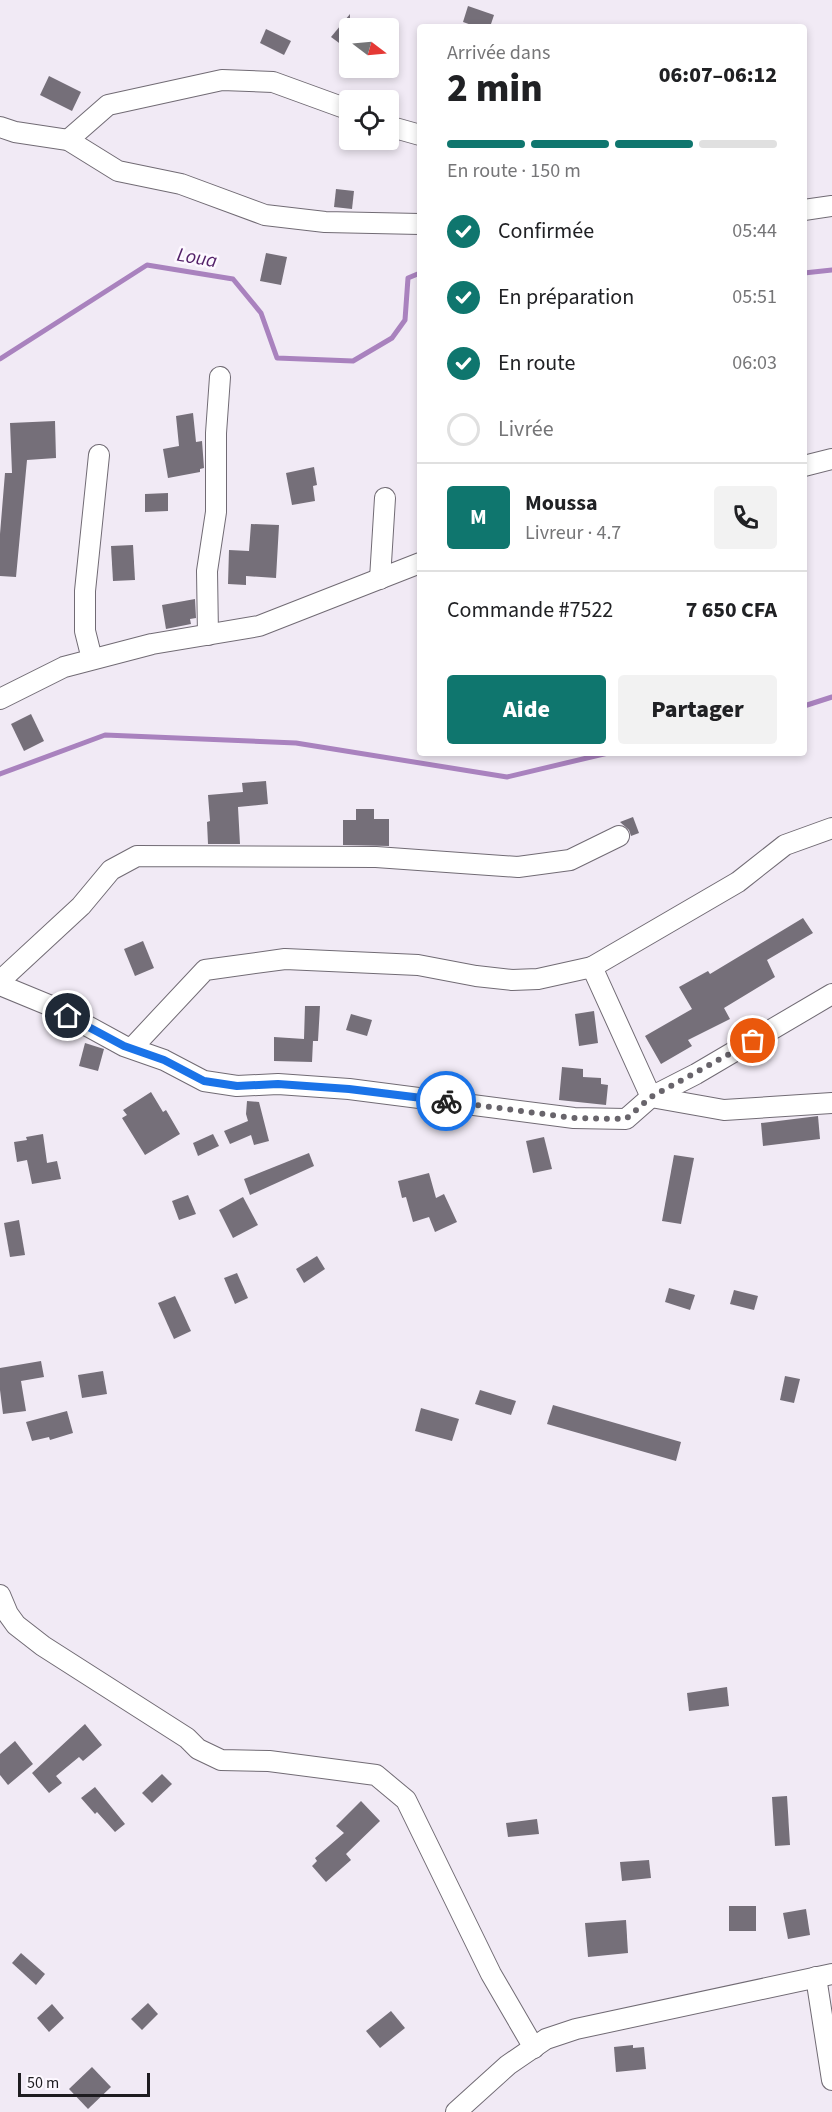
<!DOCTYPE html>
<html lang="fr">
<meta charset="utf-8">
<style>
:root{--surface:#fff;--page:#f2f2f2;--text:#202124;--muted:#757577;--line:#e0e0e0;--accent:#0f766e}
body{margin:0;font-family:"Source Sans 3",sans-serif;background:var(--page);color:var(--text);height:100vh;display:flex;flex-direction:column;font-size:22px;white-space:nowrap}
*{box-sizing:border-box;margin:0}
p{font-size:20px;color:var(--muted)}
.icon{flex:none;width:33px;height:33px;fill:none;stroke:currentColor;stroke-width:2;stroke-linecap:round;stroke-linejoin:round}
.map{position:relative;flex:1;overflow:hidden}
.drawer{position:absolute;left:417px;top:24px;width:390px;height:732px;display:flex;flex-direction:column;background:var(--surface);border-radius:6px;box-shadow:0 3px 9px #0003}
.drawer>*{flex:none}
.needle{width:39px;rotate:106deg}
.fabs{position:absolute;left:339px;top:18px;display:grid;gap:12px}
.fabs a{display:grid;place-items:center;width:60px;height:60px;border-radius:6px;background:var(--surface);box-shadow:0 3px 9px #0003;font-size:30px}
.scale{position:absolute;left:18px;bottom:15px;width:132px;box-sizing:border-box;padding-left:6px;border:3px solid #1e1c20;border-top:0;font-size:16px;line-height:21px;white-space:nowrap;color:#1e1c20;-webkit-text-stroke:4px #fdf8ff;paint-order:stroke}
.pin{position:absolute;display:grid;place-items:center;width:51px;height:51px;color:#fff;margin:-26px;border:3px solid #fff;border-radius:50%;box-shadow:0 2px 6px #0007}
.courier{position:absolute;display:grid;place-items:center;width:60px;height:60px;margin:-30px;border:4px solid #1a73e8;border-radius:50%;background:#fff;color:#222;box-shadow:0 2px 8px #0007}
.summary em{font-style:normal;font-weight:800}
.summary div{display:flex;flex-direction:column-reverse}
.summary{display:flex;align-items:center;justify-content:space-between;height:102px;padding:0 30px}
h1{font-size:39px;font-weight:800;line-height:45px}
.bar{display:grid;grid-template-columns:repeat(4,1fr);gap:9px 6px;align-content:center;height:72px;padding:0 30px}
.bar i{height:8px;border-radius:4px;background:var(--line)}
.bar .current{background:var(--accent)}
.bar p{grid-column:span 4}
.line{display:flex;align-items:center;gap:15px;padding:0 30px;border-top:2px solid var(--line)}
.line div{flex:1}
.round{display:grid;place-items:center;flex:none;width:63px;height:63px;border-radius:6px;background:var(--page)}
ol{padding:0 30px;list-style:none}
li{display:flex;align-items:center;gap:18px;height:66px}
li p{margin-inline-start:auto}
li .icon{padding:6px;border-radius:50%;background:var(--accent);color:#fff;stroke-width:4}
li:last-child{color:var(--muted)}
li i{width:33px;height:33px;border:3px solid var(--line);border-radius:50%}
.action{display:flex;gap:12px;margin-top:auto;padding:12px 30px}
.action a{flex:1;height:69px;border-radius:6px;background:var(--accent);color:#fff;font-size:24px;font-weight:800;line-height:69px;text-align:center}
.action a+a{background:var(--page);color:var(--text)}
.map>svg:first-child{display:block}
</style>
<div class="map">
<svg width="832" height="2112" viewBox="0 0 832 2112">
<rect width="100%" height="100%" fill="#f1eaf5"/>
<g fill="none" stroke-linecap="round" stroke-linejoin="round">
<g stroke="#a982be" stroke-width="5">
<polyline points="804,273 832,270"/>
<polyline points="0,359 147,265 233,279 261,313 277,358 353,361 392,338 405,320 408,278 420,273"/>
<polyline points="804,706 832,697"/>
<polyline points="0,774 105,735 296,743 507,777 608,753"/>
</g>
</g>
<g fill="#756f79">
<polygon points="468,6 494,15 490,27 477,27 463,22"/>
<polygon points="350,14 350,51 331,37"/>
<polygon points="266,29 291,41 284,55 260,43"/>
<polygon points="49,76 81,92 72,111 40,95"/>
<polygon points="336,189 354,191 352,209 334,207"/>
<polygon points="266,253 287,257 281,285 260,281"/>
<polygon points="193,413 196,442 202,441 204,468 200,469 200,472 168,478 163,449 179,446 176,416"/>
<polygon points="55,421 56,458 27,460 16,577 0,576 0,534 5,473 12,473 10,423"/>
<polygon points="314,467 317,485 313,486 315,501 292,505 286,473"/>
<polygon points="168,493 168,511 145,512 145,494"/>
<polygon points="251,524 279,525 276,578 246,576 246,585 228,584 229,550 249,551"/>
<polygon points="133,545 135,580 113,581 111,546"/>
<polygon points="195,599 196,618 190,619 191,624 166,629 162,605"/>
<polygon points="31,714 44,741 24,751 11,724"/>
<polygon points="266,781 268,804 238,807 240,844 208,844 207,822 210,821 208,795 243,792 242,783"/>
<polygon points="356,809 374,809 374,819 389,819 389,846 343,845 343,820 356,820"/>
<polygon points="633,817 639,833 631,836 629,830 620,822"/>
<polygon points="803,918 813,933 767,960 775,977 724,1008 730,1019 688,1040 692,1046 661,1064 645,1036 692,1009 679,987 708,971 710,974"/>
<polygon points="143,941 154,968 135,976 124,949"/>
<polygon points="305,1006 320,1006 318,1041 313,1041 312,1062 274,1061 274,1037 304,1039"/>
<polygon points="594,1011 598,1043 579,1046 575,1014"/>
<polygon points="351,1014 372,1020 367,1036 346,1030"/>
<polygon points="85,1043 104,1049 98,1071 79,1066"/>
<polygon points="562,1067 583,1069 583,1077 601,1078 601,1084 608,1085 606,1105 559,1100"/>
<polygon points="151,1092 163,1112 166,1110 180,1134 145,1155 122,1118 127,1115 123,1110"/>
<polygon points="247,1101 259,1102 269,1141 254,1145 251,1135 230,1144 224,1131 248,1121 246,1114"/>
<polygon points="818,1116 820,1139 763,1146 761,1123"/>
<polygon points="43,1134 47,1163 57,1161 61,1179 32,1184 27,1160 17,1162 14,1142 27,1140 26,1137"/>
<polygon points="213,1134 219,1146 198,1156 193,1143"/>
<polygon points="544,1137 552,1169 533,1173 526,1141"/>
<polygon points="309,1153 314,1166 250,1195 244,1179"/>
<polygon points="674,1155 694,1158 681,1224 662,1221"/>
<polygon points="429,1173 436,1198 444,1194 457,1222 435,1232 429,1217 413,1222 406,1197 402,1198 398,1181"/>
<polygon points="188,1195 196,1214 179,1220 172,1201"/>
<polygon points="243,1197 258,1225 233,1238 219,1210"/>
<polygon points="19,1220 25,1255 10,1257 4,1223"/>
<polygon points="317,1256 325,1269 304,1283 296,1269"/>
<polygon points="237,1273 248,1298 235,1304 224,1278"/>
<polygon points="669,1288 695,1295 690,1310 665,1302"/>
<polygon points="734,1290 758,1296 754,1310 730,1304"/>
<polygon points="175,1296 191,1331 174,1339 158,1303"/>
<polygon points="41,1361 44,1377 21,1381 26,1411 3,1414 0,1390 0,1368"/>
<polygon points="103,1371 107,1394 82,1398 78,1375"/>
<polygon points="785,1376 800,1379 794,1403 780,1400"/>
<polygon points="480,1390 516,1401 511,1415 475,1404"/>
<polygon points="553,1405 681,1442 676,1461 547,1424"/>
<polygon points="421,1408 459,1419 452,1441 415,1431"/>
<polygon points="67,1411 73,1433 50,1440 49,1437 32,1441 26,1422"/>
<polygon points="727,1687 729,1706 689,1711 687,1693"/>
<polygon points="85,1724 102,1745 83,1761 79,1757 56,1776 62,1783 49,1793 32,1773"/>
<polygon points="15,1741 33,1764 8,1785 0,1775 0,1754"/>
<polygon points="162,1774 172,1784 152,1803 142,1793"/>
<polygon points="95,1787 125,1824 115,1832 97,1812 95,1814 81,1798"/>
<polygon points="787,1796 790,1845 775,1846 772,1797"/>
<polygon points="361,1801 380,1821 346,1854 351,1860 326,1882 312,1866 317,1861 315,1858 344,1833 336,1826"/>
<polygon points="537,1819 539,1834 508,1837 506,1823"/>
<polygon points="649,1860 651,1878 622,1881 620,1862"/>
<rect x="729" y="1906" width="27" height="25"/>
<polygon points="806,1909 810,1935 788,1939 783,1913"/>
<polygon points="626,1920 628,1953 588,1957 585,1923"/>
<polygon points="21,1953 45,1974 36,1985 12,1963"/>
<polygon points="148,2003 158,2014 142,2030 131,2019"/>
<polygon points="52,2004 64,2018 49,2032 37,2018"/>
<polygon points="391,2011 405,2028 380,2048 366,2031"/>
<polygon points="633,2045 633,2048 644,2047 646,2069 616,2072 614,2047"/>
<polygon points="92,2067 111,2087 88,2109 69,2089"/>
</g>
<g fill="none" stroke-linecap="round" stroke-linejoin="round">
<g stroke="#716b74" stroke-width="22">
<g id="minor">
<polyline points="388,126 420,135"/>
<polyline points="0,127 15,132 68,140 118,171 181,184 265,215 325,222 420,224"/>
<polyline points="68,140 108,105 222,80 273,82 350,110"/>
<polyline points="804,210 832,206"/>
<polyline points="804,466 832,459"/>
<polyline points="380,579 385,498"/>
<polyline points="208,635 207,571 216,512 216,433 220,377"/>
<polyline points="92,659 85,631 85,591 99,455"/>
<polyline points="0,699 64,667 152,644 259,626 420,563"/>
<polyline points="592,967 738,882 785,845 832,828"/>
<polyline points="0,981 81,906 111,870 137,856 376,857 518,867 570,860 619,836"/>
<polyline points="0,985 51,1006 124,1046 164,1060 204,1081 237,1086 278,1084 349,1089 574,1118 626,1119 651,1097 696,1074 832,994"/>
<polyline points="132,1048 205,970 285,959 418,965 476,976 512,980 538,979 592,967 651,1097"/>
<polyline points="651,1097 724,1110 832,1103"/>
<polyline points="0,1595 8,1614 16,1625 43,1646 187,1738 198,1749 221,1760 269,1761 376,1775 406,1800 491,1974 534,2048"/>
<polyline points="816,1977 832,2080"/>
<polyline points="456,2112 508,2065 546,2039 576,2029 832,1974"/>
</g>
</g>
<use href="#minor" stroke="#fff" stroke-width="20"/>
</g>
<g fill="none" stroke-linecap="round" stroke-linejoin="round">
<polyline stroke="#68646b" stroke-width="6" stroke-dasharray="0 10.8" points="446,1101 574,1118 626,1119 651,1097 753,1041"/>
<polyline stroke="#1a73e8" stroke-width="8" points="68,1016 124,1046 164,1060 204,1081 237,1086 278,1084 349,1089 446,1101"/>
</g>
<g text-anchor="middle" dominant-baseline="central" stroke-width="5" stroke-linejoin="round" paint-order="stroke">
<g font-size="20" font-style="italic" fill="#532169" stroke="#fdf8ff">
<text transform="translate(197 258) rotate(10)">Loua</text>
</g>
</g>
</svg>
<div class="fabs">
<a><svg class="needle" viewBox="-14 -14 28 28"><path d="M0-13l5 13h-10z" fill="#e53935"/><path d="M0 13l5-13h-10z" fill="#757577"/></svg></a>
<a><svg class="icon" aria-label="locate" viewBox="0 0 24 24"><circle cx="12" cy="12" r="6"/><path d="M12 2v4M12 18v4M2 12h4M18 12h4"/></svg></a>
</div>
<div class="scale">50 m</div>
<div class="pin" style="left:753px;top:1041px;background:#ea580c"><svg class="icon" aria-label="bag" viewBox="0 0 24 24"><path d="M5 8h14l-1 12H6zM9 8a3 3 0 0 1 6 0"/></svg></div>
<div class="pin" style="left:68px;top:1016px;background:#1f2937"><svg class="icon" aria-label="home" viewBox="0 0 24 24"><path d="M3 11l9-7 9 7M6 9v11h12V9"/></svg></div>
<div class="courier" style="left:446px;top:1101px"><svg class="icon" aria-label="bike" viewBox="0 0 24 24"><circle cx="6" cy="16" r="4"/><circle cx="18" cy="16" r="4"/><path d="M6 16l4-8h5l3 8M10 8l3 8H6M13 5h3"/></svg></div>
<section class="drawer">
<div class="summary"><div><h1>2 min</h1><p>Arrivée dans</p></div><em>06:07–06:12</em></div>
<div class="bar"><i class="current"></i><i class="current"></i><i class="current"></i><i></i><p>En route · 150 m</p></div>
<ol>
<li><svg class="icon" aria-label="check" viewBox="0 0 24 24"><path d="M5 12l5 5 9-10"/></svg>Confirmée<p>05:44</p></li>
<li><svg class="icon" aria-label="check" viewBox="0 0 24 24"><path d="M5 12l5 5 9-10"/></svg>En préparation<p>05:51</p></li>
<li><svg class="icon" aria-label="check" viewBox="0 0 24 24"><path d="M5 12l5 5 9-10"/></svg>En route<p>06:03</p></li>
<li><i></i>Livrée</li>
</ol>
<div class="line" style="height:108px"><b class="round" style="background:var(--accent);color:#fff">M</b><div><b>Moussa</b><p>Livreur · 4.7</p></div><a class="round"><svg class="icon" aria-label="phone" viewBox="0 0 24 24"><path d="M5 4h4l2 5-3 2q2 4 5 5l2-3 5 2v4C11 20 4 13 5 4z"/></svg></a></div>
<div class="line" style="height:78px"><div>Commande #7522</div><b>7 650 CFA</b></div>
<div class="action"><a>Aide</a><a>Partager</a></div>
</section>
</div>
